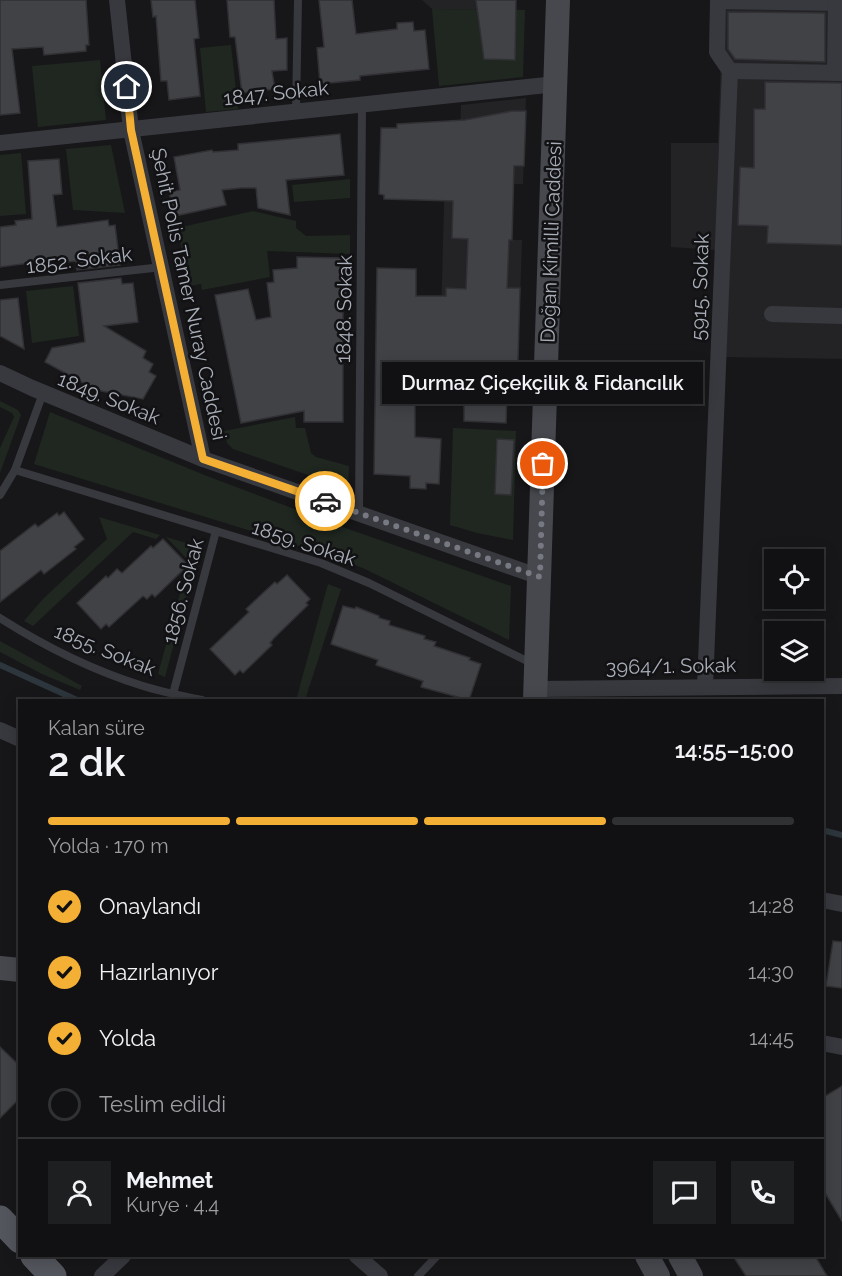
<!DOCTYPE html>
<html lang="tr">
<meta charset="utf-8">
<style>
:root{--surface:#111113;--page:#1e1f21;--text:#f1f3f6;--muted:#9c9da0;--line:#303133;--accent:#f4b034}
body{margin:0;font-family:Raleway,sans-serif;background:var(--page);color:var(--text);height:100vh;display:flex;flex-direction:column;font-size:22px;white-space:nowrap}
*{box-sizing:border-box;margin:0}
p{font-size:20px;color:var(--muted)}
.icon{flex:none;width:33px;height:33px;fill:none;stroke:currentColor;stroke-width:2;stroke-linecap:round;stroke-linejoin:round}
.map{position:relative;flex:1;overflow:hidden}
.sheet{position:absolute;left:18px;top:699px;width:806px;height:558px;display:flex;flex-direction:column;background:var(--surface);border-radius:0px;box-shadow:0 3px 15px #0003,0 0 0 2px var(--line)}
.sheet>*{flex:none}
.controls{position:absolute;left:764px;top:549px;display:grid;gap:12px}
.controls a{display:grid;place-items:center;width:60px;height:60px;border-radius:0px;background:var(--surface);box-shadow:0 3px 15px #0003,0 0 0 2px var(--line);font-size:30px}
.pin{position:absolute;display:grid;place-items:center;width:51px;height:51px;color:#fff;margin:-26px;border:3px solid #fff;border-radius:50%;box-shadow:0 2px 6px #0007}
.courier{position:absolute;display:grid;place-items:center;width:60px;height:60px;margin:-30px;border:4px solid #f4b034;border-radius:50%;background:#fff;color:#222;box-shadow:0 2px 8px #0007}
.bubble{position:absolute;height:42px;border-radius:0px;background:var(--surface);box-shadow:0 3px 15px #0003,0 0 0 2px var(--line);font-size:20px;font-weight:600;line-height:42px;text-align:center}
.overview em{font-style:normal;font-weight:600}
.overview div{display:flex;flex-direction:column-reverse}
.overview{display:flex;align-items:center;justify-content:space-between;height:102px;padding:0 30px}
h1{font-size:39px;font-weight:600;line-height:45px}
.bar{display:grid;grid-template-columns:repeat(4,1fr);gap:9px 6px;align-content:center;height:72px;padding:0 30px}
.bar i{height:8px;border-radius:4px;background:var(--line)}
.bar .current{background:var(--accent)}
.bar p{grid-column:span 4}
.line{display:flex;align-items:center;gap:15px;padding:0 30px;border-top:2px solid var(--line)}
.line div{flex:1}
.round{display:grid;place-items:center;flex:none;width:63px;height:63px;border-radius:0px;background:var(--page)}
ol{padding:0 30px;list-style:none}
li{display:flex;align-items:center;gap:18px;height:66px}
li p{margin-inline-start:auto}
li .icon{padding:6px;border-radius:50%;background:var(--accent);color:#111;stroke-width:4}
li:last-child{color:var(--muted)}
li i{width:33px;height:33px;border:3px solid var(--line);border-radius:50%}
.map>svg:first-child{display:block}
</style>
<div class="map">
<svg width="842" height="1276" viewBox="0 0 842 1276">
<rect width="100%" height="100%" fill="#171719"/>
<g fill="#232326">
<polygon points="422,0 516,0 516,10 432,9"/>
<polygon points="723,0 842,0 842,359 726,357 730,251 671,247 671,143 718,143"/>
<polygon points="526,98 523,184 513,184 512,240 522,240 517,394 439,391 445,171 459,170 461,105"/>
</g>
<g fill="#1f2720">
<polygon points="432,9 525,10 523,77 439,86"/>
<polygon points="231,45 238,109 206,112 200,48"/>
<polygon points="100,60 106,120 38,127 32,66"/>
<polygon points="111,145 125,213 73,210 66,149"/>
<polygon points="21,153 26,214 0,216 0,155"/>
<polygon points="350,179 350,198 294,202 292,185"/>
<polygon points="253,211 296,221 296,228 306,236 350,235 350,254 267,251 270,277 202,290 201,284 190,286 177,228"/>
<polygon points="73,286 79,336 32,343 26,291"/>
<polygon points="0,401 18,410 21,415 0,473 0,448 14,417 12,413 0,407"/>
<polygon points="50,412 207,476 337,525 511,586 509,640 365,569 332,556 34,464"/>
<polygon points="295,417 296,428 305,428 311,453 316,457 349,466 348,489 233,449 227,443 224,431"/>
<polygon points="453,428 516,431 513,540 477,533 450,525"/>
<polygon points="99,517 160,535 156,539 133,532 33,626 24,621 43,599 107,539"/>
<polygon points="166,537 200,547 165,677 158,674 189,561"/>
<polygon points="328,584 341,589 305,700 296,700"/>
<polygon points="0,641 82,686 80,690 42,674 0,652"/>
</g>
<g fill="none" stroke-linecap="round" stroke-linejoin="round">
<g stroke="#2d363d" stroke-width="6">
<polyline points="0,665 77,700"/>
<polyline points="822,830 842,835"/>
</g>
</g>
<g fill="#414246" stroke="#313135" stroke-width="1.5">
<polygon points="0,0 86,0 89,45 86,45 86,51 44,55 43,47 12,49 20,113 0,115"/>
<polygon points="151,0 195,0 199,38 194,39 200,96 169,100 167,81 161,81 156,16 153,17"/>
<polygon points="227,0 274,0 276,39 287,38 287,70 272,71 275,89 242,93 235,37 230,37"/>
<polygon points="319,0 352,0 356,34 397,29 397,23 413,22 414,31 425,30 429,69 360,76 360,80 320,84 317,48 324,47"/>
<polygon points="476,0 516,0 515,60 484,59"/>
<polygon points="728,12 825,13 825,62 735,59 728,49"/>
<polygon points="765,82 842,83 842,245 767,243 768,226 738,225 740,167 754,168 754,109 765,109"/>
<polygon points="512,111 526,111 524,166 514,166 512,240 509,240 507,288 520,288 517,394 507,394 506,423 464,421 464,399 415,398 415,437 441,439 439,484 426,483 426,489 410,488 410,476 374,474 377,268 416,269 416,296 446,296 446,288 466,289 468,239 452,238 453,201 384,199 384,195 379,194 381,128 397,128 397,124 465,120"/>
<polygon points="340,134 344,175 286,180 290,215 258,208 256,188 241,188 222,190 226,205 175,216 169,192 180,190 174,157 212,150 213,152 238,150 238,144"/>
<polygon points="59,159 62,194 53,195 57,227 108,220 109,226 115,225 120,265 77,270 76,261 67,262 67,258 0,267 0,227 16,225 15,221 32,219 28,161"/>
<polygon points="297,257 343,258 343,289 346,289 345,307 343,307 343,422 304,422 304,411 241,423 215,295 248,289 256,320 271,317 267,283 274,282 273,270 297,268"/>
<polygon points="121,278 122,284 133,283 138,322 104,326 146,351 143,358 153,364 149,372 156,376 143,399 96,390 45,362 52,348 85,342 78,283"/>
<polygon points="18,298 24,349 0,336 0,300"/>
<polygon points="497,439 514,440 511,495 495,494"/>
<polygon points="64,512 84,539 74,547 76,549 44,574 41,570 0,602 0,551 35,524 38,527 57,513 59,516"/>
<polygon points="163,539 186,563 181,567 184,569 155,597 152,594 147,599 143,596 109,627 106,624 101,629 77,603 106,576 108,578 117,569 122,573 151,546 153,548"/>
<polygon points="287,575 310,599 306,603 308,605 274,638 270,643 272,645 243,673 240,670 235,675 210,649 249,612 246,609 263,593 275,582 277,584"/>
<polygon points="343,606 355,609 356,607 379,616 379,618 390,621 389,625 425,636 424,639 436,642 434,646 470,658 469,660 481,664 469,700 421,687 423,681 376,665 378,660 331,644"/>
<polygon points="833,941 842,942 842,988 826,986"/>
<polygon points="0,1047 20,1066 20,1098 0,1118"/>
<polygon points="842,1086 842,1221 822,1188 822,1098"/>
<polygon points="733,1256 815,1256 827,1276 746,1276"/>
</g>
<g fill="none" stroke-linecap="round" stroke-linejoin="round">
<g stroke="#38393e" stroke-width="8">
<polyline points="296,112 298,0"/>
<polyline points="0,285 162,267"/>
<polyline points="15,470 321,563 369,583 533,664"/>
<polyline points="0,495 15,470 43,393"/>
<polyline points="359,513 362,105"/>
<path d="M0,618c44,28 92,52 143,68 19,6 39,10 59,14"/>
<polyline points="173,694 216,531"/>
<polyline points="418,1276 437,1256"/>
</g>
<g stroke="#38393e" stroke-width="16">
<polyline points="117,0 131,130 203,459 540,577"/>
<polyline points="718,1 842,3"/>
<polyline points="730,71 842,73"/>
<polyline points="835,73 836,3"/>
<polyline points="0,143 556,84"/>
<polyline points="772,314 842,316"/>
<polyline points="0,373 32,388 203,459"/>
<polyline points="705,687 730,71 717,52 718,0"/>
<polyline points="536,689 842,686"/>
<polyline points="0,730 20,739"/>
<polyline points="822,900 842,904"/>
<polyline points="822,1043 842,1047"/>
<polyline points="357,1256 380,1276"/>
<polyline points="102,1276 123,1256"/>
</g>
<g stroke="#46484e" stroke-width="24">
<polyline points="535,700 558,0"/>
<polyline points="0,968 20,970"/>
<polyline points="647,1256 658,1276"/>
<polyline points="680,1256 691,1276"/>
</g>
<g stroke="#54565d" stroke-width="27">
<polyline points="0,1219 20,1240"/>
<polyline points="34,1256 53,1276"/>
</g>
</g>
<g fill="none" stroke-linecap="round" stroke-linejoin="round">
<polyline stroke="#767981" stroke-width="6" stroke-dasharray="0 10.8" points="325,501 540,577 543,464"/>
<polyline stroke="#f4b034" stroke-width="8" points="127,87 131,130 203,459 325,501"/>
</g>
<g text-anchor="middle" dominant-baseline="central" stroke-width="5" stroke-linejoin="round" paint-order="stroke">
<g font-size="20" fill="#a9aeb9" stroke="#121214">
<text transform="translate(276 93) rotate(-6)">1847. Sokak</text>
<text transform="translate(551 242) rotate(-88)">Doğan Kimilli Caddesi</text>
<text transform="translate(79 260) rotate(-7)">1852. Sokak</text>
<text transform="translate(700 287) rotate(-88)">5915. Sokak</text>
<text transform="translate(189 294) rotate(78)">Şehit Polis Tamer Nuray Caddesi</text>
<text transform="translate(344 309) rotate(-89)">1848. Sokak</text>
<text transform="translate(109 398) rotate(22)">1849. Sokak</text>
<text transform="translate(304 543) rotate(18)">1859. Sokak</text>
<text transform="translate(183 591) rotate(-75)">1856. Sokak</text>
<text transform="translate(105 650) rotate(22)">1855. Sokak</text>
<text transform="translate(671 666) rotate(-1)">3964/1. Sokak</text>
</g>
</g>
</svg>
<div class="controls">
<a><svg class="icon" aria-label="locate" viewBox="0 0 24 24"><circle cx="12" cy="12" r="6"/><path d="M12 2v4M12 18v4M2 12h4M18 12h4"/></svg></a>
<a><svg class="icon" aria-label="layers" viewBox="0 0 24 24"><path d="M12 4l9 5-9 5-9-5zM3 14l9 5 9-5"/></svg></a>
</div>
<div class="pin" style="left:543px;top:464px;background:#ea580c"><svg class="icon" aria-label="bag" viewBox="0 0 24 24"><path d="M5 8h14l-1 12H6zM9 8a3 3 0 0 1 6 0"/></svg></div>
<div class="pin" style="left:127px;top:87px;background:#1f2937"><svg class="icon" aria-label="home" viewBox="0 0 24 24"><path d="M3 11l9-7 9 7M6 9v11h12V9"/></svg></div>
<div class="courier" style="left:325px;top:501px"><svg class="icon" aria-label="car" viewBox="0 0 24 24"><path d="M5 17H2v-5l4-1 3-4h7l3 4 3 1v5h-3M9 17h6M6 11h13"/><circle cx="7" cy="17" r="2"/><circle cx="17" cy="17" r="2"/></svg></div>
<div class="bubble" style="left:382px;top:362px;width:321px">Durmaz Çiçekçilik &amp; Fidancılık</div>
<section class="sheet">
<div class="overview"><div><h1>2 dk</h1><p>Kalan süre</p></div><em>14:55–15:00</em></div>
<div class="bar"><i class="current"></i><i class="current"></i><i class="current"></i><i></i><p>Yolda · 170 m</p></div>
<ol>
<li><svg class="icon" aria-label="check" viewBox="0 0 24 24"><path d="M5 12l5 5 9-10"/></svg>Onaylandı<p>14:28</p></li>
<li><svg class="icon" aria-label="check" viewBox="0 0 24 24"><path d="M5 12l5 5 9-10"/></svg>Hazırlanıyor<p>14:30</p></li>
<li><svg class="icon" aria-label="check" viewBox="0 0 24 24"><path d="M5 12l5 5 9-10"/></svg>Yolda<p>14:45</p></li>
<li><i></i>Teslim edildi</li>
</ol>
<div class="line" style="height:108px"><a class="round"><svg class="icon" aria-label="person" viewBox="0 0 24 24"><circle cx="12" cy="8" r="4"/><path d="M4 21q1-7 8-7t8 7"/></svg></a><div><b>Mehmet</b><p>Kurye · 4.4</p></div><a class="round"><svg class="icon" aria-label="chat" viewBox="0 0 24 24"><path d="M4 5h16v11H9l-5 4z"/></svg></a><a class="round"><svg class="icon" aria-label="phone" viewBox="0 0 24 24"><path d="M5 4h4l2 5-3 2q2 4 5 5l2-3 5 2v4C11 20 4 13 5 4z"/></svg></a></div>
</section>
</div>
